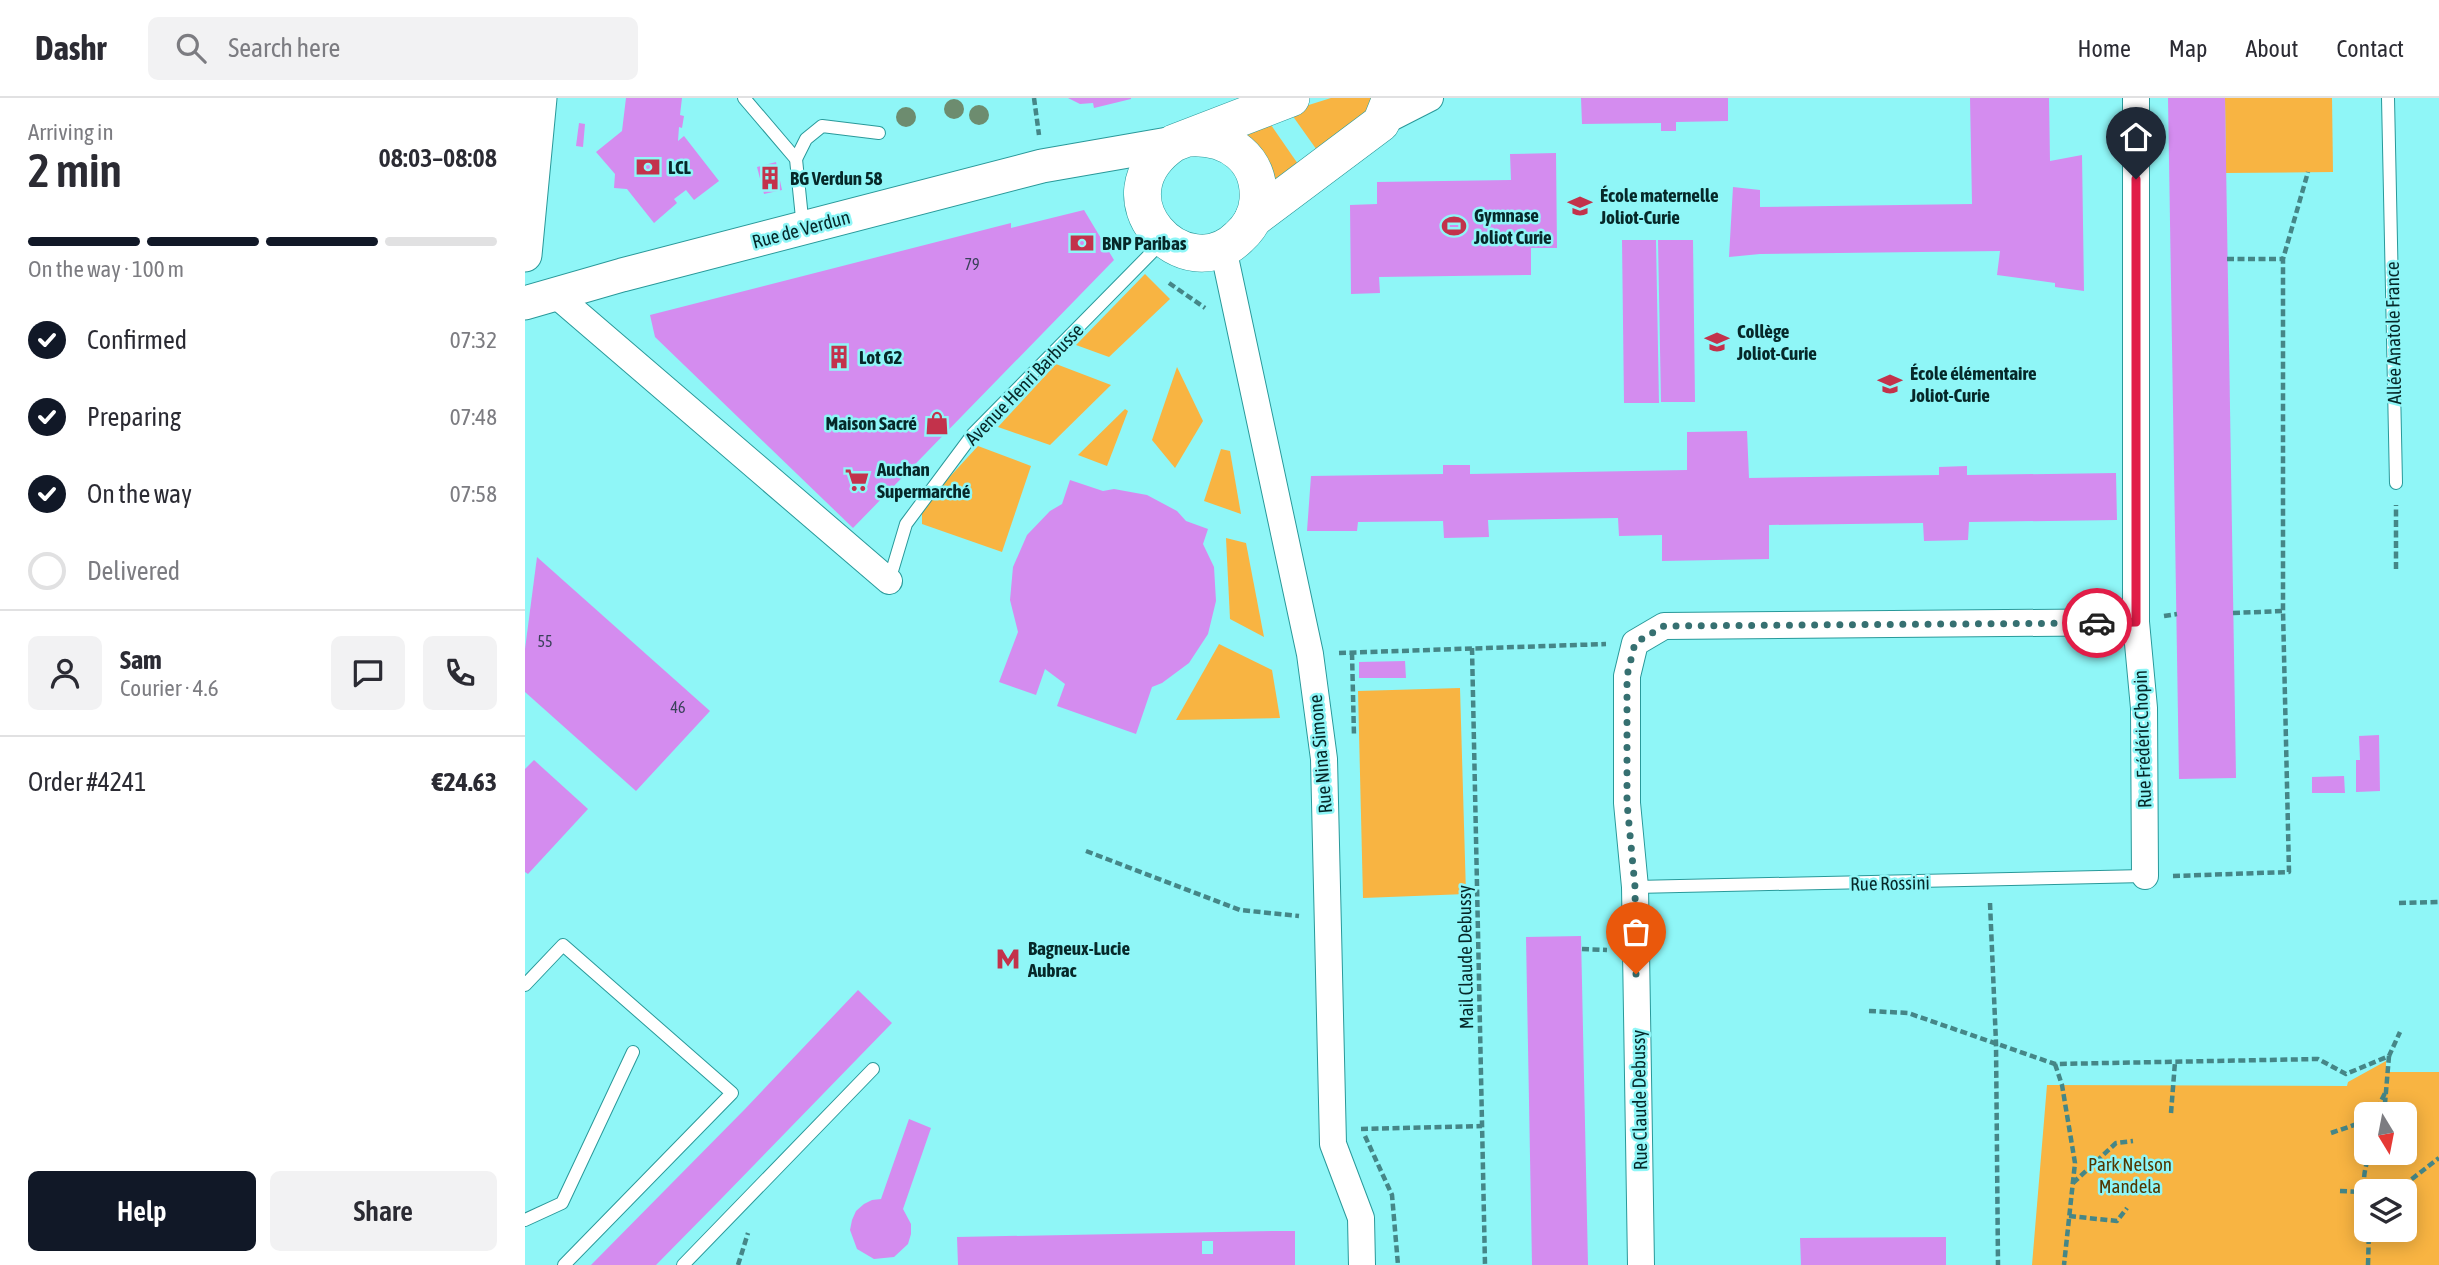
<!DOCTYPE html>
<meta charset="utf-8">
<style>
:root{--surface:#fff;--page:#f2f2f3;--text:#2b2b33;--muted:#7c7c81;--line:#e1e1e2;--accent:#111827}
body{margin:0;font-family:"Asap Condensed",sans-serif;background:var(--page);color:var(--text);height:100vh;display:flex;flex-direction:column;font-size:26px;white-space:nowrap}
*{box-sizing:border-box;margin:0}
p{font-size:23px;color:var(--muted)}
.icon{flex:none;width:38px;height:38px;fill:none;stroke:currentColor;stroke-width:2;stroke-linecap:round;stroke-linejoin:round}
.map{position:relative;flex:1;overflow:hidden}
.panel{display:flex;flex-direction:column;background:var(--surface);width:525px}
.panel>*{flex:none}
.needle{width:46px;rotate:170deg}
.buttons{position:absolute;left:1829px;top:1004px;display:grid;gap:14px}
.buttons a{display:grid;place-items:center;width:63px;height:63px;border-radius:10px;background:var(--surface);box-shadow:0 4px 18px #0003;font-size:35px}
.pin{position:absolute;display:grid;place-items:center;width:60px;height:60px;color:#fff;margin:-72px -30px;border-radius:50% 50% 50% 0;rotate:-45deg;box-shadow:0 0 7px #0007}
.pin .icon{rotate:45deg}
.courier{position:absolute;display:grid;place-items:center;width:70px;height:70px;margin:-35px;border:5px solid #e11d48;border-radius:50%;background:#fff;color:#222;box-shadow:0 2px 9px #0007}
.headline em{font-style:normal;font-weight:600}
.headline div{display:flex;flex-direction:column-reverse}
.headline{display:flex;align-items:center;justify-content:space-between;height:119px;padding:0 28px}
h1{font-size:46px;font-weight:600;line-height:52px}
.bar{display:grid;grid-template-columns:repeat(4,1fr);gap:10px 7px;align-content:center;height:84px;padding:0 28px}
.bar i{height:9px;border-radius:5px;background:var(--line)}
.bar .on{background:var(--accent)}
.bar p{grid-column:span 4}
.line{display:flex;align-items:center;gap:18px;padding:0 28px;border-top:2px solid var(--line)}
.line div{flex:1}
.round{display:grid;place-items:center;flex:none;width:74px;height:74px;border-radius:10px;background:var(--page)}
ol{padding:0 28px;list-style:none}
li{display:flex;align-items:center;gap:21px;height:77px}
li p{margin-inline-start:auto}
li .icon{padding:7px;border-radius:50%;background:var(--accent);color:#fff;stroke-width:4}
li:last-child{color:var(--muted)}
li i{width:38px;height:38px;border:4px solid var(--line);border-radius:50%}
.button{display:flex;gap:14px;margin-top:auto;padding:14px 28px}
.button a{flex:1;height:80px;border-radius:10px;background:var(--accent);color:#fff;font-size:28px;font-weight:600;line-height:80px;text-align:center}
.button a+a{background:var(--page);color:var(--text)}
header{display:flex;align-items:center;gap:42px;box-sizing:border-box;height:98px;padding:0 35px;background:var(--surface);border-bottom:2px solid var(--line)}
header strong{font-size:33px}
nav{display:flex;gap:38px;margin-inline-start:auto;font-size:24px}
.search{width:490px;height:63px;background:var(--page);display:flex;align-items:center;gap:18px;box-sizing:border-box;padding:0 24px;border-radius:10px;color:var(--muted);font-size:26px}
main{display:flex;flex:1;min-height:0}
.map>svg:first-child{display:block}
</style>
<header>
<strong>Dashr</strong>
<div class="search"><svg class="icon" aria-label="search" viewBox="0 0 24 24"><circle cx="10" cy="10" r="6"/><path d="M15 15l6 6"/></svg>Search here</div>
<nav><a>Home</a><a>Map</a><a>About</a><a>Contact</a></nav>
</header>
<main>
<section class="panel">
<div class="headline"><div><h1>2 min</h1><p>Arriving in</p></div><em>08:03–08:08</em></div>
<div class="bar"><i class="on"></i><i class="on"></i><i class="on"></i><i></i><p>On the way · 100 m</p></div>
<ol>
<li><svg class="icon" aria-label="check" viewBox="0 0 24 24"><path d="M5 12l5 5 9-10"/></svg>Confirmed<p>07:32</p></li>
<li><svg class="icon" aria-label="check" viewBox="0 0 24 24"><path d="M5 12l5 5 9-10"/></svg>Preparing<p>07:48</p></li>
<li><svg class="icon" aria-label="check" viewBox="0 0 24 24"><path d="M5 12l5 5 9-10"/></svg>On the way<p>07:58</p></li>
<li><i></i>Delivered</li>
</ol>
<div class="line" style="height:126px"><a class="round"><svg class="icon" aria-label="person" viewBox="0 0 24 24"><circle cx="12" cy="8" r="4"/><path d="M4 21q1-7 8-7t8 7"/></svg></a><div><b>Sam</b><p>Courier · 4.6</p></div><a class="round"><svg class="icon" aria-label="chat" viewBox="0 0 24 24"><path d="M4 5h16v11H9l-5 4z"/></svg></a><a class="round"><svg class="icon" aria-label="phone" viewBox="0 0 24 24"><path d="M5 4h4l2 5-3 2q2 4 5 5l2-3 5 2v4C11 20 4 13 5 4z"/></svg></a></div>
<div class="line" style="height:91px"><div>Order #4241</div><b>€24.63</b></div>
<div class="button"><a>Help</a><a>Share</a></div>
</section>
<div class="map">
<svg width="1914" height="1167" viewBox="0 0 1914 1167">
<rect width="100%" height="100%" fill="#8ff6f7"/>
<g fill="#f8b442" fill-rule="evenodd">
<polygon points="806,0 849,0 835,23 794,55 767,17 771,11"/>
<polygon points="1700,0 1807,0 1808,74 1701,75"/>
<polygon points="744,24 773,66 751,86 715,37"/>
<polygon points="620,176 645,201 584,259 551,247"/>
<polygon points="531,266 586,287 525,347 473,329"/>
<polygon points="652,269 678,323 650,370 627,342"/>
<polygon points="600,311 603,313 582,368 553,357"/>
<polygon points="453,348 506,368 477,454 397,426 397,409"/>
<polygon points="696,351 705,353 716,416 679,403"/>
<polygon points="701,440 721,445 739,539 705,521"/>
<polygon points="694,546 747,572 755,620 651,622"/>
<polygon points="935,590 941,796 838,800 833,593"/>
<path d="M1861,963v11h53v193h-407l15,-180 300,1 1,-4zM1841,1017h39v38h-39zM1841,1094h39v38h-39z"/>
</g>
<g fill="#d48cef" fill-rule="evenodd">
<polygon points="101,0 157,0 155,17 159,18 157,30 154,29 153,43 159,38 194,83 169,102 161,92 149,101 152,105 129,125 102,91 89,90 90,76 71,54 97,33"/>
<polygon points="543,0 606,0 606,1 569,10 568,5 555,6"/>
<polygon points="1056,0 1203,0 1203,23 1151,24 1151,33 1136,33 1136,25 1057,26"/>
<polygon points="1445,0 1524,0 1525,63 1557,57 1559,193 1530,189 1530,185 1472,177 1475,153 1235,156 1204,159 1208,89 1235,92 1235,109 1447,106"/>
<polygon points="1643,0 1700,0 1711,680 1654,681"/>
<polygon points="54,25 60,26 58,49 51,48"/>
<polygon points="1031,55 1032,150 1006,150 1006,177 854,179 855,195 826,196 825,107 852,106 852,84 986,82 985,56"/>
<polygon points="251,64 257,92 239,96 232,69"/>
<polygon points="559,112 589,162 328,430 130,239 125,217 486,125 486,130"/>
<polygon points="1097,142 1131,142 1134,305 1099,305"/>
<polygon points="1133,142 1168,142 1170,304 1136,304"/>
<polygon points="1222,333 1224,380 1414,377 1414,369 1442,368 1442,377 1591,375 1592,422 1444,424 1443,442 1399,443 1398,425 1244,427 1244,461 1137,463 1137,437 1094,438 1093,420 963,422 964,439 919,440 918,423 833,424 832,433 782,433 786,378 918,376 918,367 945,367 945,376 1162,372 1162,334"/>
<polygon points="545,382 578,393 589,391 622,397 652,413 661,423 683,431 678,446 689,469 691,503 683,536 664,565 637,585 627,589 611,636 532,608 540,586 520,571 511,597 474,584 493,534 485,502 488,469 502,437 525,413 537,406"/>
<polygon points="12,459 185,613 111,693 0,594 0,551"/>
<polygon points="880,563 881,580 834,580 834,564"/>
<polygon points="1854,637 1855,693 1831,694 1831,662 1835,662 1834,638"/>
<polygon points="9,662 63,711 3,776 0,774 0,671"/>
<polygon points="1819,678 1820,695 1787,695 1787,679"/>
<polygon points="1056,838 1063,1167 1007,1167 1001,839"/>
<polygon points="333,892 367,925 195,1102 131,1167 66,1167 220,1011"/>
<polygon points="384,1021 406,1030 378,1111 386,1126 386,1136 383,1146 369,1159 349,1161 332,1151 325,1132 327,1122 331,1113 339,1106 347,1102 356,1101"/>
<path d="M747,1133h23v34h-337l-1,-28zM677,1143h11v13h-11z"/>
<polygon points="1421,1139 1421,1167 1276,1167 1275,1140"/>
</g>
<g fill="none" stroke-linecap="round" stroke-linejoin="round">
<g stroke="#29999a" stroke-width="14">
<g id="service">
<polyline points="219,0 271,61 278,130"/>
<polyline points="1863,0 1871,385"/>
<polyline points="271,61 281,41 297,28 354,35"/>
<polyline points="364,483 381,426 448,336 639,142"/>
<polyline points="1110,789 1620,778"/>
<polyline points="0,887 38,847 207,995 39,1167"/>
<polyline points="0,1122 37,1105 108,954"/>
<polyline points="158,1167 348,971"/>
</g>
</g>
<g stroke="#29999a" stroke-width="28">
<g id="minor">
<polyline points="1611,0 1611,524 1619,610 1620,778"/>
<polyline points="856,25 905,0"/>
<polyline points="698,150 785,556 799,661 808,1046 836,1120 837,1167"/>
<polyline points="31,197 364,483"/>
<polyline points="1116,1167 1110,789 1102,705 1102,578 1110,545 1139,528 1611,524"/>
</g>
</g>
<g stroke="#29999a" stroke-width="35">
<g id="tertiary">
<polyline points="0,157 15,0"/>
<polyline points="0,205 97,177 517,68 649,45"/>
</g>
</g>
<g stroke="#29999a" stroke-width="38">
<g id="secondary">
<path d="M665,40c38,-2 71,20 68,62 -1,15 -9,28 -19,37 -54,54 -145,-40 -65,-94l117,-45"/>
<polyline points="728,121 856,25 866,0"/>
</g>
</g>
<g stroke="#458687" stroke-width="4.5" stroke-dasharray="7 3.5" stroke-linecap="butt">
<polyline points="509,0 514,37"/>
<polyline points="1702,161 1758,161"/>
<polyline points="644,185 680,210"/>
<polyline points="1871,471 1871,407"/>
<polyline points="1708,515 1758,513"/>
<polyline points="1639,518 1652,516"/>
<polyline points="947,550 960,1167"/>
<polyline points="814,555 1081,546"/>
<polyline points="827,555 829,638"/>
<polyline points="561,753 715,812 774,818"/>
<polyline points="1648,778 1764,774 1758,513 1758,161 1783,74"/>
<polyline points="1465,805 1471,945 1473,1167"/>
<polyline points="1874,805 1914,804"/>
<polyline points="1057,851 1082,852"/>
<polyline points="1344,913 1383,915 1530,966 1793,961 1821,976 1864,958 1875,934"/>
<polyline points="1530,966 1537,987 1550,1065 1539,1167"/>
<polyline points="1646,1015 1650,964"/>
<polyline points="1843,1017 1853,1009 1860,995"/>
<polyline points="1859,1017 1864,958"/>
<polyline points="836,1031 957,1028"/>
<polyline points="1806,1035 1832,1026 1841,1018"/>
<polyline points="840,1038 867,1097 873,1167"/>
<polyline points="1548,1085 1591,1045 1608,1043"/>
<polyline points="1815,1093 1839,1094"/>
<polyline points="1870,1094 1914,1060"/>
<path d="M1841,1100c-4,-15 -2,-32 5,-45"/>
<polyline points="1544,1118 1592,1123 1602,1110"/>
<polyline points="213,1167 223,1135"/>
<polyline points="1843,1167 1844,1132"/>
</g>
<use href="#service" stroke="#fff" stroke-width="12"/>
<use href="#minor" stroke="#fff" stroke-width="26"/>
<use href="#tertiary" stroke="#fff" stroke-width="33"/>
<use href="#secondary" stroke="#fff" stroke-width="37"/>
</g>
<g fill="#6d8c6f">
<circle cx="429" cy="11" r="10"/>
<circle cx="454" cy="17" r="10"/>
<circle cx="381" cy="19" r="10"/>
</g>
<g fill="none" stroke-linecap="round" stroke-linejoin="round">
<polyline stroke="#367071" stroke-width="7" stroke-dasharray="0 12.6" points="1111,876 1110,789 1102,705 1102,578 1110,545 1139,528 1572,525"/>
<polyline stroke="#e11d48" stroke-width="9" points="1572,525 1611,524 1611,81"/>
</g>
<defs>
<g id="bank-bare" transform="scale(1.89)"><path d="M-6-4H6V4H-6ZM0-2.3a2.3 2.3 0 1 0 0 4.6a2.3 2.3 0 1 0 0-4.6Z" fill="#c3324b" stroke="#8ff6f7" stroke-width="2.5" paint-order="stroke"/></g>
<g id="building-bare" transform="scale(1.89)"><path d="M-4-6H4V6H1V3H-1V6H-4ZM-2.5-4.3h1.7v1.8h-1.7ZM.8-4.3h1.7v1.8H.8ZM-2.5-1h1.7V.8h-1.7ZM.8-1h1.7V.8H.8Z" fill="#c3324b" stroke="#8ff6f7" stroke-width="2.5" paint-order="stroke"/></g>
<g id="school-bare" transform="scale(1.89)"><path d="M0-5L7-2L0 1L-7-2ZM-4 1L0 2.5L4 1V4Q0 6-4 4Z" fill="#c3324b" stroke="#8ff6f7" stroke-width="2.5" paint-order="stroke"/></g>
<g id="stadium-bare" transform="scale(1.89)"><path d="M0-5a6.5 5 0 1 0 0 10a6.5 5 0 1 0 0-10ZM-3.5-1.8h7v3.6h-7Z" fill="#c3324b" stroke="#8ff6f7" stroke-width="2.5" paint-order="stroke"/></g>
<g id="shop-bare" transform="scale(1.89)"><path d="M-5-2.5h2.3a2.7 3.5 0 0 1 5.4 0H5L5.5 6h-11ZM-1.5-2.5h3a1.5 2.3 0 0 0-3 0Z" fill="#c3324b" stroke="#8ff6f7" stroke-width="2.5" paint-order="stroke"/></g>
<g id="supermarket-bare" transform="scale(1.89)"><path d="M-6-5.5h2.5l.6 2H6L4.5 2H-2.5L-4.4-4H-6ZM-1.5 3.2a1.3 1.3 0 1 0 .1 0ZM3 3.2a1.3 1.3 0 1 0 .1 0Z" fill="#c3324b" stroke="#8ff6f7" stroke-width="2.5" paint-order="stroke"/></g>
<g id="metro-bare" transform="scale(1.89)"><path d="M-5.5 5V-5H-3L0 0L3-5H5.5V5H3V-.5L0 4L-3-.5V5Z" fill="#c3324b" stroke="#8ff6f7" stroke-width="2.5" paint-order="stroke"/></g>
</defs>
<g fill-rule="evenodd">
<use href="#bank-bare" x="123" y="69"/>
<use href="#building-bare" x="245" y="80"/>
<use href="#school-bare" x="1055" y="108"/>
<use href="#stadium-bare" x="929" y="128"/>
<use href="#bank-bare" x="557" y="145"/>
<use href="#school-bare" x="1192" y="244"/>
<use href="#building-bare" x="314" y="259"/>
<use href="#school-bare" x="1365" y="286"/>
<use href="#shop-bare" x="412" y="325"/>
<use href="#supermarket-bare" x="332" y="382"/>
<use href="#metro-bare" x="483" y="861"/>
</g>
<g text-anchor="middle" dominant-baseline="central" stroke-width="5" stroke-linejoin="round" paint-order="stroke">
<g font-size="16" fill="#3a415a">
<text x="447" y="166">79</text>
<text x="20" y="543">55</text>
<text x="153" y="609">46</text>
</g>
<g font-size="19" font-weight="bold" fill="#062829" stroke="#8ff6f7" text-anchor="start">
<text x="143" y="69">LCL</text>
<text x="265" y="80">BG Verdun 58</text>
<text x="1075" y="97">École maternelle<tspan x="1075" dy="22">Joliot-Curie</tspan></text>
<text x="949" y="117">Gymnase<tspan x="949" dy="22">Joliot Curie</tspan></text>
<text x="577" y="145">BNP Paribas</text>
<text x="1212" y="233">Collège<tspan x="1212" dy="22">Joliot-Curie</tspan></text>
<text x="334" y="259">Lot G2</text>
<text x="1385" y="275">École élémentaire<tspan x="1385" dy="22">Joliot-Curie</tspan></text>
<text x="392" y="325" text-anchor="end">Maison Sacré</text>
<text x="352" y="371">Auchan<tspan x="352" dy="22">Supermarché</tspan></text>
<text x="503" y="850">Bagneux-Lucie<tspan x="503" dy="22">Aubrac</tspan></text>
</g>
<g font-size="19" fill="#062829" stroke="#8ff6f7">
<text transform="translate(276 131) rotate(-15)">Rue de Verdun</text>
<text transform="translate(1868 235) rotate(-91)">Allée Anatole France</text>
<text transform="translate(499 286) rotate(-46)">Avenue Henri Barbusse</text>
<text transform="translate(1617 641) rotate(-92)">Rue Frédéric Chopin</text>
<text transform="translate(795 656) rotate(-95)">Rue Nina Simone</text>
<text transform="translate(1365 785) rotate(-1)">Rue Rossini</text>
<text transform="translate(940 859) rotate(-91)">Mail Claude Debussy</text>
<text transform="translate(1114 1002) rotate(-91)">Rue Claude Debussy</text>
</g>
<g font-size="19" fill="#523600" stroke="#8ff6f7">
<text x="1605" y="1066">Park Nelson<tspan x="1605" dy="22">Mandela</tspan></text>
</g>
</g>
</svg>
<div class="buttons">
<a><svg class="needle" viewBox="-14 -14 28 28"><path d="M0-13l5 13h-10z" fill="#e53935"/><path d="M0 13l5-13h-10z" fill="#7c7c81"/></svg></a>
<a><svg class="icon" aria-label="layers" viewBox="0 0 24 24"><path d="M12 4l9 5-9 5-9-5zM3 14l9 5 9-5"/></svg></a>
</div>
<div class="pin" style="left:1111px;top:876px;background:#ea580c"><svg class="icon" aria-label="bag" viewBox="0 0 24 24"><path d="M5 8h14l-1 12H6zM9 8a3 3 0 0 1 6 0"/></svg></div>
<div class="pin" style="left:1611px;top:81px;background:#1f2937"><svg class="icon" aria-label="home" viewBox="0 0 24 24"><path d="M3 11l9-7 9 7M6 9v11h12V9"/></svg></div>
<div class="courier" style="left:1572px;top:525px"><svg class="icon" aria-label="car" viewBox="0 0 24 24"><path d="M5 17H2v-5l4-1 3-4h7l3 4 3 1v5h-3M9 17h6M6 11h13"/><circle cx="7" cy="17" r="2"/><circle cx="17" cy="17" r="2"/></svg></div>
</div>
</main>
